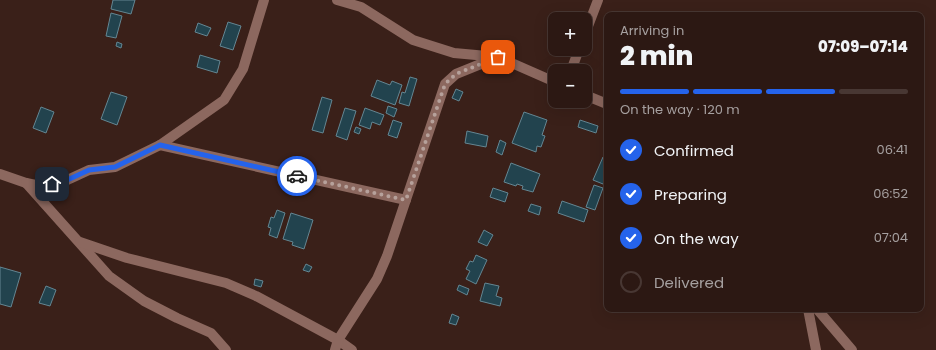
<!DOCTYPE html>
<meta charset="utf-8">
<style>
:root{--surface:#2c1813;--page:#34211c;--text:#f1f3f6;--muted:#a6a0a0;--line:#483733;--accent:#2563eb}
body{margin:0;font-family:Poppins,sans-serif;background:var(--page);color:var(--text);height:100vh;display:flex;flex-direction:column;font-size:15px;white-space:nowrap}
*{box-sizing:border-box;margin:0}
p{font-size:13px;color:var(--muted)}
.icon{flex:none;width:22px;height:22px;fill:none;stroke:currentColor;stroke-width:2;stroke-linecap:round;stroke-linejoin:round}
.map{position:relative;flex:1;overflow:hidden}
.details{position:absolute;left:604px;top:12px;width:320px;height:300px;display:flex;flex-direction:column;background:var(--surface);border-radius:8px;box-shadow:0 4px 16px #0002,0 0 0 1px var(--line)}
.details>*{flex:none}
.fabs{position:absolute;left:548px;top:12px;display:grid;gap:8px}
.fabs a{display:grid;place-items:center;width:44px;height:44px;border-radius:8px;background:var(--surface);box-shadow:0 4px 16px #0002,0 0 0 1px var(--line);font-size:20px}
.pin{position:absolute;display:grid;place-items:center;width:34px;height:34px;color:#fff;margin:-17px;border-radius:8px;box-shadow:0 2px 6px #0006}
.courier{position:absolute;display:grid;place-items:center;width:40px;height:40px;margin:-20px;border:3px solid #2563eb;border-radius:50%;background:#fff;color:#222;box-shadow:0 1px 5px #0007}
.headline em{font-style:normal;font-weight:800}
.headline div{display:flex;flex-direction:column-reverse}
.headline{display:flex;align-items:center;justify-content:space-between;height:68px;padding:0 16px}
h1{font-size:26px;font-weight:800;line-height:30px}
.bar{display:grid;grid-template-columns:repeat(4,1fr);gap:6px 4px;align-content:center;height:48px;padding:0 16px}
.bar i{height:5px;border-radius:3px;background:var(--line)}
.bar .active{background:var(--accent)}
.bar p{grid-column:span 4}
ol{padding:0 16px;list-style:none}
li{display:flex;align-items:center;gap:12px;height:44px}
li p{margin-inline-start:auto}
li .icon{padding:4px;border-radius:50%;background:var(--accent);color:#fff;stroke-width:4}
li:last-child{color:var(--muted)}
li i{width:22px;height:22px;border:2px solid var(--line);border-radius:50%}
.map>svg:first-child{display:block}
</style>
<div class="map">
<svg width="936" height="350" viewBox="0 0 936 350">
<rect width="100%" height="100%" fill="#3a2019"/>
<g fill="#22434e" stroke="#648692">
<polygon points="113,0 135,0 131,14 111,9"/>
<polygon points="111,13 122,16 116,38 106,36"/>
<polygon points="228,22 241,26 233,50 220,46"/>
<polygon points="198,23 211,28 207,36 195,32"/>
<polygon points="117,42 122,44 121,48 116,46"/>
<polygon points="200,55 220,61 217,73 197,67"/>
<polygon points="410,77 417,79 409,106 399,103 402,92 405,93"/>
<polygon points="377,80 390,85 392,81 402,85 395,105 371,96"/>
<polygon points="456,89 463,92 459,101 452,98"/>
<polygon points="111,92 127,97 117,125 101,119"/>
<polygon points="322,97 332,100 323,133 312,130"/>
<polygon points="388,106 397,109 394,117 386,113"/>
<polygon points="41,107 54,112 46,133 33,128"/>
<polygon points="345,108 356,111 347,140 336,136"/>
<polygon points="365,108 384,115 380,125 372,122 370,129 359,125"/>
<polygon points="524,112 547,120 542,135 545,136 541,147 537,146 536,152 512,143"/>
<polygon points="393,120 402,123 397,138 388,135"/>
<polygon points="580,120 598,126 596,133 578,127"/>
<polygon points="356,127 361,129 359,134 354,132"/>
<polygon points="467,131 488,136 486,147 465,143"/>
<polygon points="500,140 506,143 502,155 496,152"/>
<polygon points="603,157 607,158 607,175 603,184 593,180"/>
<polygon points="511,163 540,174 533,192 522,189 523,186 517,184 516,186 504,182"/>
<polygon points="594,185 603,188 595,210 586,207"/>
<polygon points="493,188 508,193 505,202 490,197"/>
<polygon points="562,201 588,210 584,222 558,213"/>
<polygon points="531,204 541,207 539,215 528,211"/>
<polygon points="277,210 285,213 277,238 269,235 271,228 268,227 271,217 274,218"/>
<polygon points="291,213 313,220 304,249 292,245 293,242 283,239"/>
<polygon points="484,230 493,235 487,246 478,242"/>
<polygon points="476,255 487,260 476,284 466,279 470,271 466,269 470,261 473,262"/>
<polygon points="306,264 312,267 309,272 303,270"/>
<polygon points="0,267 21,273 11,307 0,304"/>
<polygon points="255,279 263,281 261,287 254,285"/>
<polygon points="485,283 499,286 496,296 502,298 500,306 480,301"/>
<polygon points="459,285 469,289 467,295 457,290"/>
<polygon points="46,286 56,290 50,306 39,303"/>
<polygon points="452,314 459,317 456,325 449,323"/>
</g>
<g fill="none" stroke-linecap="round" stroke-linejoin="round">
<g stroke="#8c685f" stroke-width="10">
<polyline points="337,0 361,7 413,40 454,53 498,57 555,82"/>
<polyline points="585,34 598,0"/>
<polyline points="571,71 579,49"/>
<polyline points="585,95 607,104"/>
<polyline points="160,145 406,200"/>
<polyline points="0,174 26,183 41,186 63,182 89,170 115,167 160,145 224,100 243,69 264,0"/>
<polyline points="26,183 109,276 144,301 177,318 211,333 226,350"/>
<polyline points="80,242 127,258 226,283 256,296 338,340 352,350"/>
<polyline points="808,309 816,350"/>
<polyline points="817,309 852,350"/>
<polyline points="335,350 338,340 377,279 387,256 445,84 456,74 498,57"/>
</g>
</g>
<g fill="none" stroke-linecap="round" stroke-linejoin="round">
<polyline stroke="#b6a19b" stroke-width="4" stroke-dasharray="0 7.2" points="297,176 406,200 445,84 456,74 498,57"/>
<polyline stroke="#2563eb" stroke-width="5" points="52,184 63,182 89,170 115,167 160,145 297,176"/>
</g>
</svg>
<div class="fabs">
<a>+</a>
<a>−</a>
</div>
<div class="pin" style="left:498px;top:57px;background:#ea580c"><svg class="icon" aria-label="bag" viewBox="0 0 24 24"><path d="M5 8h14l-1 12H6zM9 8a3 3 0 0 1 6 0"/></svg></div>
<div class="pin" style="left:52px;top:184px;background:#1f2937"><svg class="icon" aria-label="home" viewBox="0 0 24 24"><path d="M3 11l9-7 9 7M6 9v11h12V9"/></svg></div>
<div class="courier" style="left:297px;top:176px"><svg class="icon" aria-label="car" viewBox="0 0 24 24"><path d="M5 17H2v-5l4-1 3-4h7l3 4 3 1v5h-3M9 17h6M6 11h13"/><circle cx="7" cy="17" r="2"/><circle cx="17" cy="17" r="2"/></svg></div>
<section class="details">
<div class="headline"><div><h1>2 min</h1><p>Arriving in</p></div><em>07:09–07:14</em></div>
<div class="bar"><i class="active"></i><i class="active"></i><i class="active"></i><i></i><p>On the way · 120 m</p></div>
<ol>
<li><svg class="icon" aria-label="check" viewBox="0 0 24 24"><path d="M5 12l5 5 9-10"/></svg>Confirmed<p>06:41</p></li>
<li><svg class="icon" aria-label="check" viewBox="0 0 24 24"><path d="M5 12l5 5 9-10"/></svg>Preparing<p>06:52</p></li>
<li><svg class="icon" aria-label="check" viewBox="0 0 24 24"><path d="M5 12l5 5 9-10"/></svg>On the way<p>07:04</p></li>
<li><i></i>Delivered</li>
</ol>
</section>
</div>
